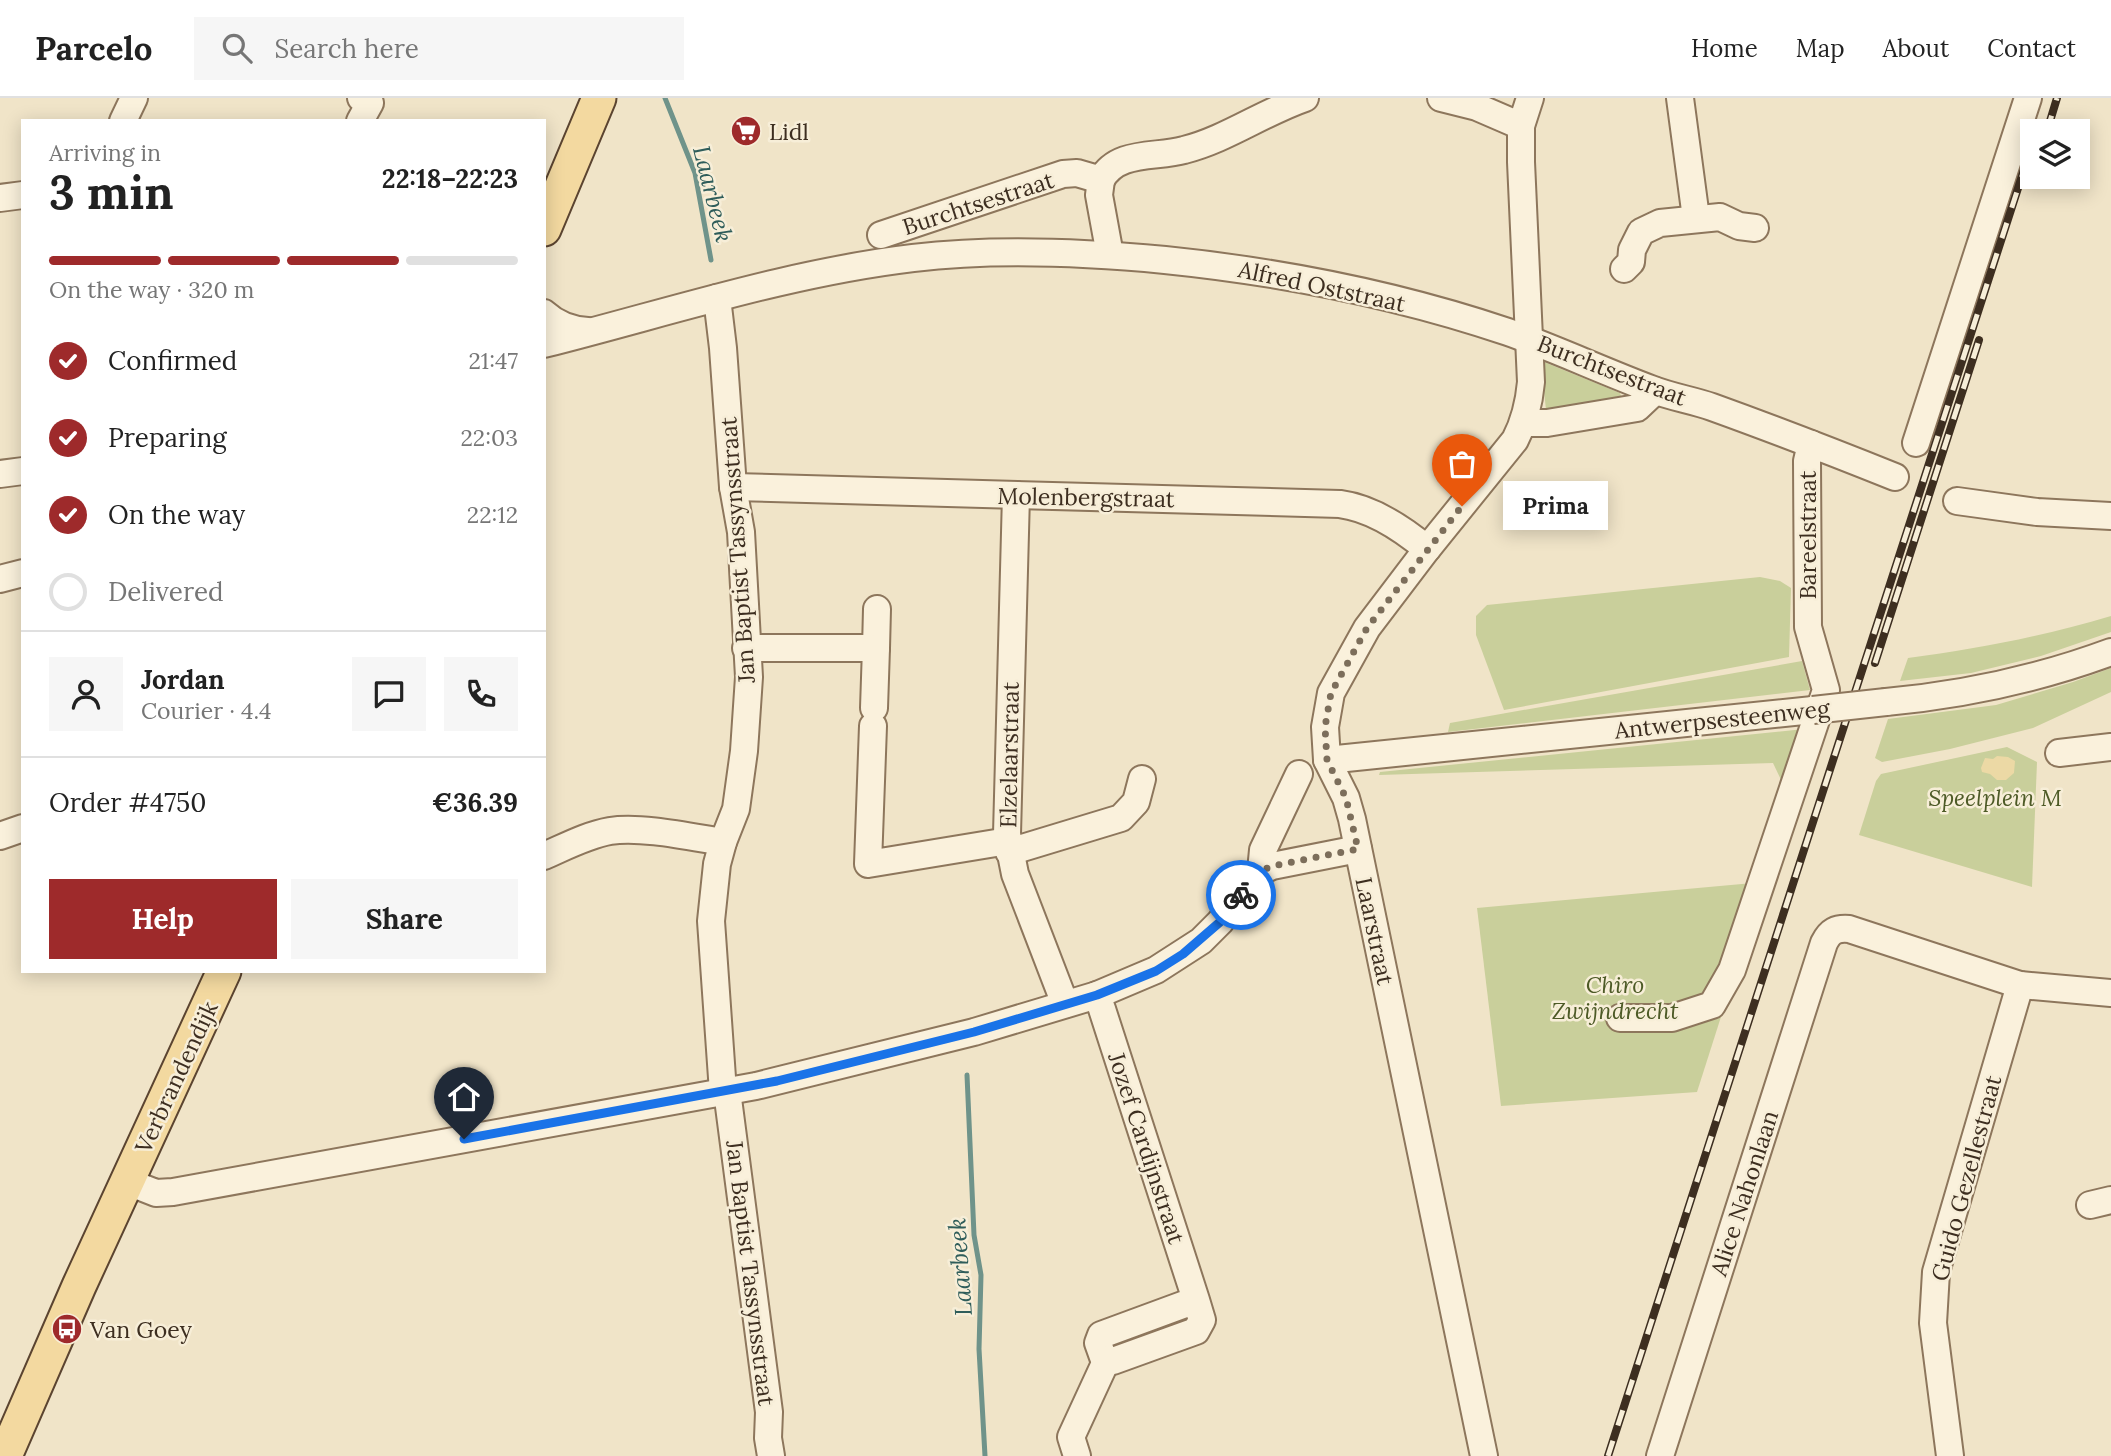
<!DOCTYPE html>
<meta charset="utf-8">
<style>
:root{--surface:#fff;--page:#f6f6f6;--text:#222;--muted:#767676;--line:#e0e0e0;--accent:#9e2a2b}
body{margin:0;font-family:Lora,serif;background:var(--page);color:var(--text);height:100vh;display:flex;flex-direction:column;font-size:26px;white-space:nowrap}
*{box-sizing:border-box;margin:0}
p{font-size:23px;color:var(--muted)}
.icon{flex:none;width:38px;height:38px;fill:none;stroke:currentColor;stroke-width:2;stroke-linecap:round;stroke-linejoin:round}
.map{position:relative;flex:1;overflow:hidden}
.panel{position:absolute;left:21px;top:21px;width:525px;height:854px;display:flex;flex-direction:column;background:var(--surface);border-radius:0px;box-shadow:0 4px 18px #0003}
.panel>*{flex:none}
.controls{position:absolute;left:2020px;top:21px;display:grid;gap:14px}
.controls a{display:grid;place-items:center;width:70px;height:70px;border-radius:0px;background:var(--surface);box-shadow:0 4px 18px #0003;font-size:35px}
.pin{position:absolute;display:grid;place-items:center;width:60px;height:60px;color:#fff;margin:-72px -30px;border-radius:50% 50% 50% 0;rotate:-45deg;box-shadow:0 0 7px #0007}
.pin .icon{rotate:45deg}
.courier{position:absolute;display:grid;place-items:center;width:70px;height:70px;margin:-35px;border:5px solid #1a73e8;border-radius:50%;background:#fff;color:#222;box-shadow:0 2px 9px #0007}
.bubble{position:absolute;height:49px;border-radius:0px;background:var(--surface);box-shadow:0 4px 18px #0003;font-size:23px;font-weight:800;line-height:49px;text-align:center}
.headline em{font-style:normal;font-weight:800}
.headline div{display:flex;flex-direction:column-reverse}
.headline{display:flex;align-items:center;justify-content:space-between;height:119px;padding:0 28px}
h1{font-size:46px;font-weight:800;line-height:52px}
.bar{display:grid;grid-template-columns:repeat(4,1fr);gap:10px 7px;align-content:center;height:84px;padding:0 28px}
.bar i{height:9px;border-radius:5px;background:var(--line)}
.bar .on{background:var(--accent)}
.bar p{grid-column:span 4}
.line{display:flex;align-items:center;gap:18px;padding:0 28px;border-top:2px solid var(--line)}
.line div{flex:1}
.round{display:grid;place-items:center;flex:none;width:74px;height:74px;border-radius:0px;background:var(--page)}
ol{padding:0 28px;list-style:none}
li{display:flex;align-items:center;gap:21px;height:77px}
li p{margin-inline-start:auto}
li .icon{padding:7px;border-radius:50%;background:var(--accent);color:#fff;stroke-width:4}
li:last-child{color:var(--muted)}
li i{width:38px;height:38px;border:4px solid var(--line);border-radius:50%}
.button{display:flex;gap:14px;margin-top:auto;padding:14px 28px}
.button a{flex:1;height:80px;border-radius:0px;background:var(--accent);color:#fff;font-size:28px;font-weight:800;line-height:80px;text-align:center}
.button a+a{background:var(--page);color:var(--text)}
header{display:flex;align-items:center;gap:42px;box-sizing:border-box;height:98px;padding:0 35px;background:var(--surface);border-bottom:2px solid var(--line)}
header strong{font-size:33px}
nav{display:flex;gap:38px;margin-inline-start:auto;font-size:24px}
.search{width:490px;height:63px;background:var(--page);display:flex;align-items:center;gap:18px;box-sizing:border-box;padding:0 24px;border-radius:0px;color:var(--muted);font-size:26px}
.map>svg:first-child{display:block}
</style>
<header>
<strong>Parcelo</strong>
<div class="search"><svg class="icon" aria-label="search" viewBox="0 0 24 24"><circle cx="10" cy="10" r="6"/><path d="M15 15l6 6"/></svg>Search here</div>
<nav><a>Home</a><a>Map</a><a>About</a><a>Contact</a></nav>
</header>
<div class="map">
<svg width="2111" height="1358" viewBox="0 0 2111 1358">
<rect width="100%" height="100%" fill="#f0e4c8"/>
<g fill="#c9cf9b">
<polygon points="1544,264 1620,295 1621,298 1546,312 1542,274"/>
<polygon points="1760,479 1780,483 1791,490 1789,559 1504,612 1476,537 1476,518 1487,507"/>
<path d="M2111,518v16l-70,24 -70,17 -71,8 8,-23c70,-9 136,-22 203,-42z"/>
<polygon points="1802,563 1810,592 1448,634 1450,625"/>
<polygon points="2111,570 2111,594 2033,630 1950,651 1882,664 1875,660 1888,621 1996,607 2073,584"/>
<polygon points="1804,631 1783,686 1773,665 1379,677 1380,674"/>
<polygon points="2007,649 2037,664 2032,789 1859,737 1876,683 1881,676"/>
<polygon points="1764,784 1697,994 1501,1008 1477,810"/>
</g>
<polygon fill="#ecd9a5" points="1997,658 2008,659 2015,663 2014,675 2006,682 1997,682 1990,676 1982,674 1981,670 1985,660 1993,661"/>
<g fill="none" stroke-linecap="round" stroke-linejoin="round">
<g stroke="#6f938a" stroke-width="5">
<polyline points="665,0 695,75 711,162"/>
<polyline points="967,977 974,1137 981,1177 979,1251 985,1358"/>
</g>
<g stroke="#8d765c" stroke-width="30">
<g id="minor">
<polyline points="1441,0 1477,9 1521,28"/>
<polyline points="1680,0 1696,120"/>
<polyline points="123,23 134,0"/>
<polyline points="360,23 370,5 361,0"/>
<polyline points="1101,82 1099,97 1110,157"/>
<polyline points="0,100 23,97"/>
<path d="M881,137l182,-61 14,-1 24,7c16,-30 54,-22 83,-30 41,-10 80,-38 121,-52"/>
<polyline points="1624,171 1631,164 1632,152 1641,134 1660,125 1720,119 1739,128 1755,130"/>
<polyline points="717,200 723,250 733,389 741,434 749,579 744,653 736,711 723,744 717,766 711,823 723,994"/>
<path d="M544,215c13,12 27,17 44,18"/>
<path d="M544,246c123,-31 243,-71 369,-86 83,-10 169,-6 252,2 118,12 230,34 343,72 48,17 95,39 143,57 20,8 41,11 61,18 61,22 123,46 183,70"/>
<polyline points="1523,325 1547,325 1637,310 1655,293"/>
<polyline points="1916,345 2028,0"/>
<polyline points="0,376 23,373"/>
<path d="M733,389l607,17c31,4 63,25 87,45"/>
<polyline points="1016,397 1007,736 1015,776 1065,906"/>
<polyline points="1957,403 2037,414 2111,418"/>
<polyline points="0,481 23,475"/>
<polyline points="746,550 876,550 877,511"/>
<path d="M1886,604c77,-7 152,-23 225,-50"/>
<polyline points="874,610 876,550"/>
<polyline points="873,628 868,766 1008,743"/>
<polyline points="2059,655 2111,649"/>
<polyline points="1327,662 1813,612"/>
<polyline points="0,738 23,730"/>
<polyline points="1009,754 1121,720 1136,704 1142,681"/>
<path d="M544,758c21,-9 43,-21 66,-25 31,-5 81,6 113,11"/>
<polyline points="1261,773 1263,752 1299,676"/>
<polyline points="1097,897 1102,911 1196,1202 1202,1222 1196,1233 1113,1263 1103,1259 1098,1245 1101,1237 1196,1202"/>
<polyline points="1620,920 1672,920 1712,907 1732,872 1826,592 1808,529 1807,363 1811,346"/>
<polyline points="727,993 769,1314 768,1340 771,1358"/>
<polyline points="128,1084 156,1095 173,1094 756,988 974,934 1097,897 1156,872 1201,843 1220,824 1251,784 1261,773 1272,768 1358,751"/>
<polyline points="2090,1107 2111,1102"/>
<polyline points="1077,1358 1071,1339 1107,1261"/>
<path d="M1484,1358l-132,-637 -6,-21 -19,-38 -2,-33 6,-34 36,-65 60,-79 88,-109c10,-19 14,-36 16,-58l-10,-220v-36l9,-28"/>
<path d="M1660,1358l164,-513c6,-12 12,-15 25,-14l171,56 91,8"/>
<polyline points="1950,1358 1933,1225 1936,1174 2020,887"/>
</g>
</g>
<g stroke="#5b4430" stroke-width="37">
<g id="major">
<polyline points="544,131 599,0"/>
<polyline points="5,1358 79,1188 224,873"/>
</g>
</g>
<use href="#minor" stroke="#faf1dc" stroke-width="26"/>
<use href="#major" stroke="#f3d9a0" stroke-width="33"/>
<g stroke="#3d2e20" stroke-width="8">
<g id="rail">
<polyline points="2047,33 2057,0"/>
<polyline points="1875,565 1979,242"/>
<polyline points="1608,1358 2032,47"/>
</g>
</g>
<use href="#rail" stroke="#f7eed8" stroke-width="5" stroke-dasharray="16" stroke-linecap="butt"/>
<g stroke="#8d765c" stroke-width="30" stroke-linecap="butt">
<polyline id="minor-bridge" points="1813,612 1886,604"/>
</g>
<use href="#minor-bridge" stroke="#faf1dc" stroke-width="26"/>
</g>
<g fill="none" stroke-linecap="round" stroke-linejoin="round">
<polyline stroke="#7c6e5b" stroke-width="7" stroke-dasharray="0 12.6" points="1241,797 1261,773 1272,768 1358,751 1346,700 1327,662 1325,629 1331,595 1367,530 1462,408"/>
<polyline stroke="#1a73e8" stroke-width="9" points="464,1041 777,983 974,934 1097,897 1156,873 1183,856 1220,824 1241,797"/>
</g>
<defs>
<g id="supermarket-disc" transform="scale(1.575)"><circle r="9.5" fill="#9e2a2b" stroke="#f7eed8"/><path d="M-6-5.5h2.5l.6 2H6L4.5 2H-2.5L-4.4-4H-6ZM-1.5 3.2a1.3 1.3 0 1 0 .1 0ZM3 3.2a1.3 1.3 0 1 0 .1 0Z" fill="#fff"/></g>
<g id="bus-disc" transform="scale(1.575)"><circle r="9.5" fill="#9e2a2b" stroke="#f7eed8"/><path d="M-5-6H5V4H4V6H2V4H-2V6H-4V4H-5ZM-3.5-4V0h7V-4ZM-3.5 1.2v1.5H-2V1.2ZM2 1.2v1.5H3.5V1.2Z" fill="#fff"/></g>
</defs>
<g fill-rule="evenodd">
<use href="#supermarket-disc" x="746" y="33"/>
<use href="#bus-disc" x="67" y="1231"/>
</g>
<g text-anchor="middle" dominant-baseline="central" stroke-width="5" stroke-linejoin="round" paint-order="stroke">
<g font-size="23" fill="#3d2e20" stroke="#f7eed8" text-anchor="start">
<text x="769" y="33">Lidl</text>
<text x="90" y="1231">Van Goey</text>
</g>
<g font-size="23" fill="#3d2e20" stroke="#f7eed8">
<text transform="translate(978 105) rotate(-18)">Burchtsestraat</text>
<text transform="translate(1322 188) rotate(12)">Alfred Oststraat</text>
<text transform="translate(1612 272) rotate(21)">Burchtsestraat</text>
<text transform="translate(1086 399) rotate(1)">Molenbergstraat</text>
<text transform="translate(1807 437) rotate(-90)">Bareelstraat</text>
<text transform="translate(737 452) rotate(-94)">Jan Baptist Tassynsstraat</text>
<text transform="translate(1722 621) rotate(-6)">Antwerpsesteenweg</text>
<text transform="translate(1009 657) rotate(-89)">Elzelaarstraat</text>
<text transform="translate(1375 833) rotate(78)">Laarstraat</text>
<text transform="translate(176 979) rotate(-65)">Verbrandendijk</text>
<text transform="translate(1147 1050) rotate(72)">Jozef Cardijnstraat</text>
<text transform="translate(1966 1080) rotate(-75)">Guido Gezellestraat</text>
<text transform="translate(1744 1095) rotate(-72)">Alice Nahonlaan</text>
<text transform="translate(751 1175) rotate(83)">Jan Baptist Tassynsstraat</text>
</g>
<g font-size="23" font-style="italic" fill="#4d5a26" stroke="#f7eed8">
<text x="1995" y="699">Speelplein M</text>
<text x="1615" y="886">Chiro<tspan x="1615" dy="26">Zwijndrecht</tspan></text>
</g>
<g font-size="24" font-style="italic" fill="#2f5d5a" stroke="#f7eed8">
<text transform="translate(713 96) rotate(76)">Laarbeek</text>
<text transform="translate(960 1169) rotate(-94)">Laarbeek</text>
</g>
</g>
</svg>
<div class="controls">
<a><svg class="icon" aria-label="layers" viewBox="0 0 24 24"><path d="M12 4l9 5-9 5-9-5zM3 14l9 5 9-5"/></svg></a>
</div>
<div class="pin" style="left:1462px;top:408px;background:#ea580c"><svg class="icon" aria-label="bag" viewBox="0 0 24 24"><path d="M5 8h14l-1 12H6zM9 8a3 3 0 0 1 6 0"/></svg></div>
<div class="pin" style="left:464px;top:1041px;background:#1f2937"><svg class="icon" aria-label="home" viewBox="0 0 24 24"><path d="M3 11l9-7 9 7M6 9v11h12V9"/></svg></div>
<div class="courier" style="left:1241px;top:797px"><svg class="icon" aria-label="bike" viewBox="0 0 24 24"><circle cx="6" cy="16" r="4"/><circle cx="18" cy="16" r="4"/><path d="M6 16l4-8h5l3 8M10 8l3 8H6M13 5h3"/></svg></div>
<div class="bubble" style="left:1503px;top:383px;width:105px">Prima</div>
<section class="panel">
<div class="headline"><div><h1>3 min</h1><p>Arriving in</p></div><em>22:18–22:23</em></div>
<div class="bar"><i class="on"></i><i class="on"></i><i class="on"></i><i></i><p>On the way · 320 m</p></div>
<ol>
<li><svg class="icon" aria-label="check" viewBox="0 0 24 24"><path d="M5 12l5 5 9-10"/></svg>Confirmed<p>21:47</p></li>
<li><svg class="icon" aria-label="check" viewBox="0 0 24 24"><path d="M5 12l5 5 9-10"/></svg>Preparing<p>22:03</p></li>
<li><svg class="icon" aria-label="check" viewBox="0 0 24 24"><path d="M5 12l5 5 9-10"/></svg>On the way<p>22:12</p></li>
<li><i></i>Delivered</li>
</ol>
<div class="line" style="height:126px"><a class="round"><svg class="icon" aria-label="person" viewBox="0 0 24 24"><circle cx="12" cy="8" r="4"/><path d="M4 21q1-7 8-7t8 7"/></svg></a><div><b>Jordan</b><p>Courier · 4.4</p></div><a class="round"><svg class="icon" aria-label="chat" viewBox="0 0 24 24"><path d="M4 5h16v11H9l-5 4z"/></svg></a><a class="round"><svg class="icon" aria-label="phone" viewBox="0 0 24 24"><path d="M5 4h4l2 5-3 2q2 4 5 5l2-3 5 2v4C11 20 4 13 5 4z"/></svg></a></div>
<div class="line" style="height:91px"><div>Order #4750</div><b>€36.39</b></div>
<div class="button"><a>Help</a><a>Share</a></div>
</section>
</div>
